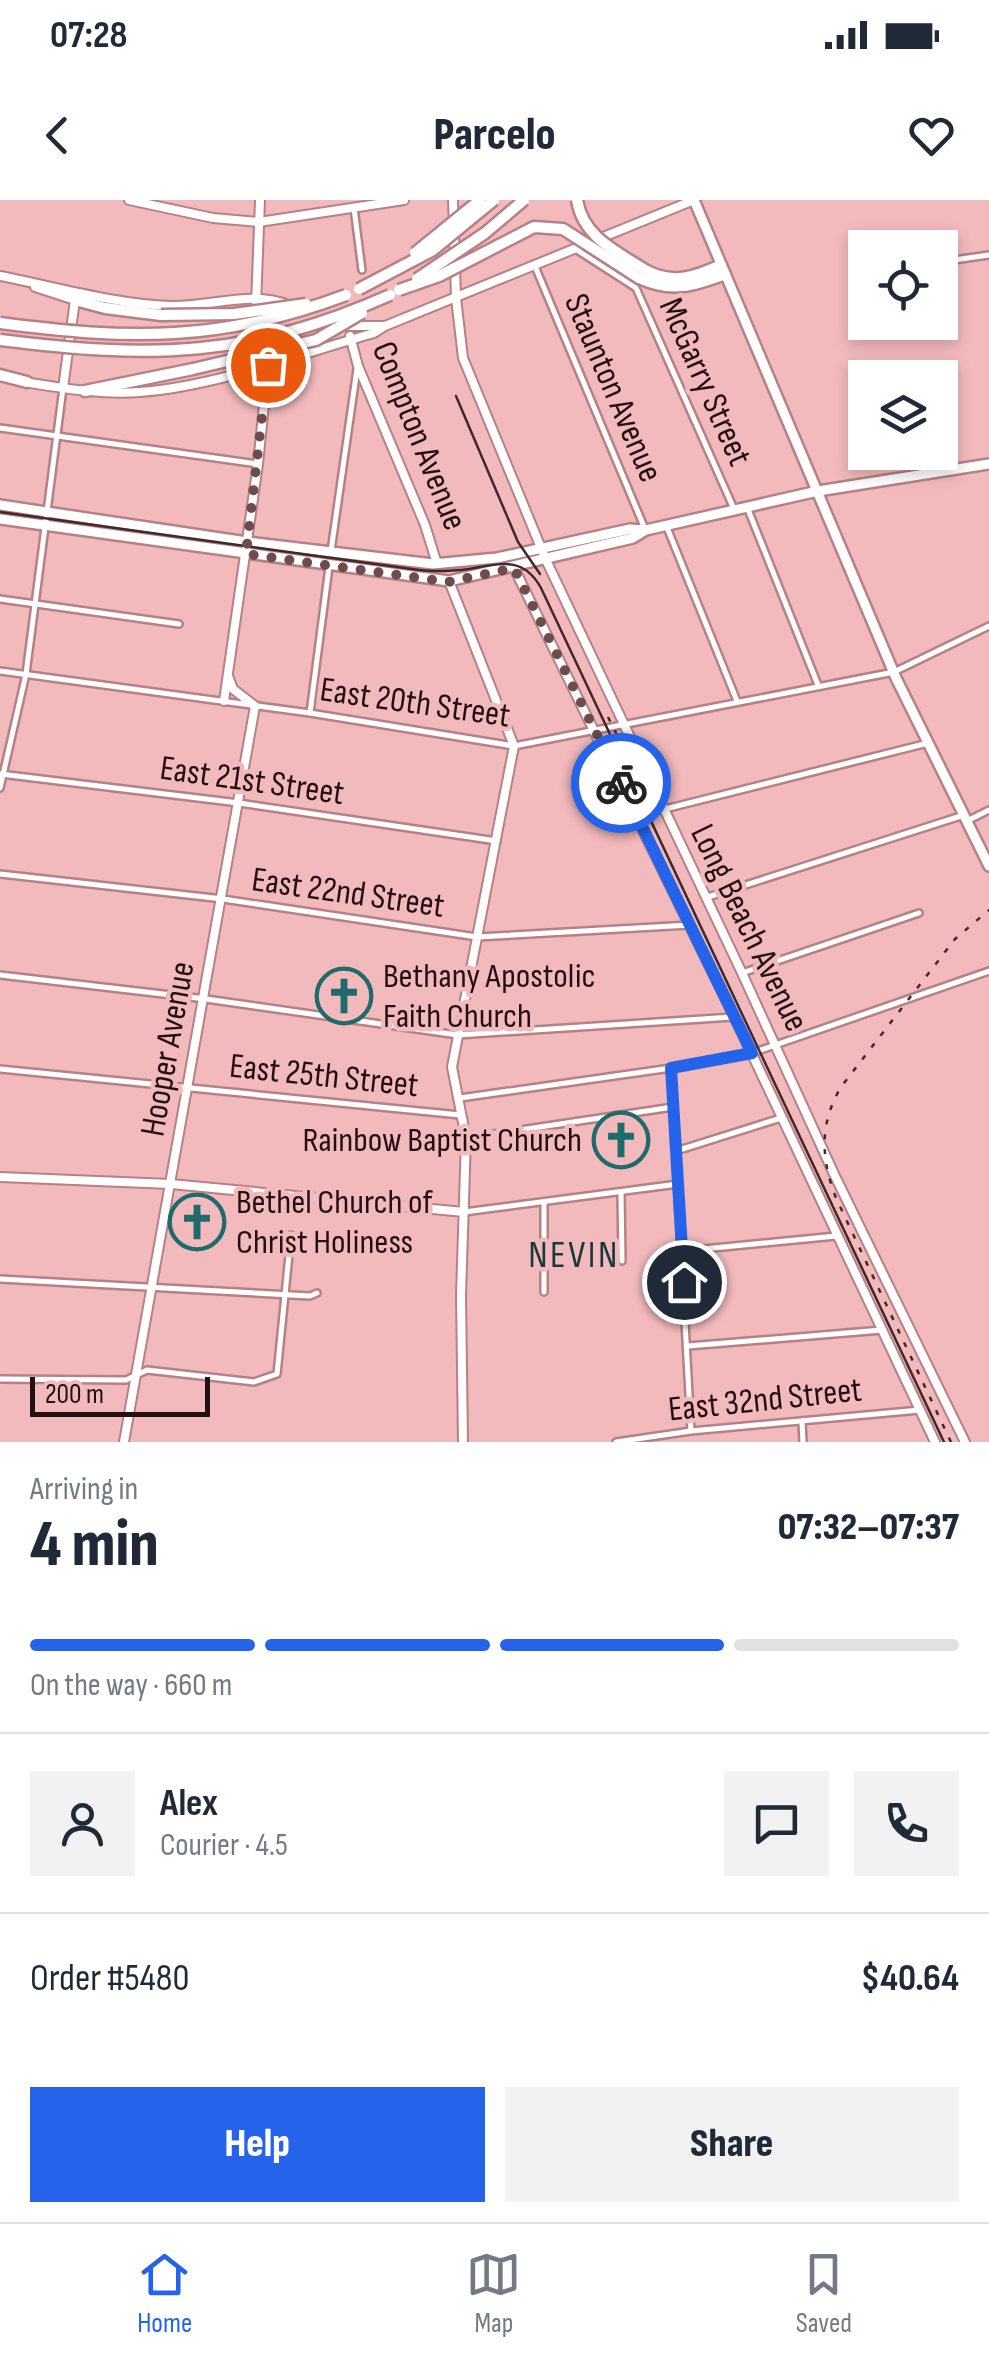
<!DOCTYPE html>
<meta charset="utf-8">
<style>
:root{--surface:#fff;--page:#f2f2f3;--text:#1f2937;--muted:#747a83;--line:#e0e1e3;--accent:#2563eb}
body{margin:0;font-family:"Sofia Sans Condensed",sans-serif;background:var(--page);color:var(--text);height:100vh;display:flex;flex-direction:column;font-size:38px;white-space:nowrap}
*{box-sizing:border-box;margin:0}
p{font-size:32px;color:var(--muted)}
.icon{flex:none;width:55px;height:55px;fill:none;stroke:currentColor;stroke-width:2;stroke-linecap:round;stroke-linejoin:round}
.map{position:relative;height:1242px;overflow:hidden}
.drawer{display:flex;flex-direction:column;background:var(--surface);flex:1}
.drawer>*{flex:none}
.buttons{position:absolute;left:848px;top:30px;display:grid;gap:20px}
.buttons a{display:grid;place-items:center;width:110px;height:110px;border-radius:0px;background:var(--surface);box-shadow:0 5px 15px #0003;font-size:50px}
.scale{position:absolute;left:30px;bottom:25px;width:180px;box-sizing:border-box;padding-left:10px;border:5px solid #241012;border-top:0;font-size:28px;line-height:35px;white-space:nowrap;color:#241012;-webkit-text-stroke:8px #f3babd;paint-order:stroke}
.pin{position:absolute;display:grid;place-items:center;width:85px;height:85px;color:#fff;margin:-42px;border:5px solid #fff;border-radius:50%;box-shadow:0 2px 10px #0007}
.courier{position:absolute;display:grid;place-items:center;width:100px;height:100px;margin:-50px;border:8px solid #2563eb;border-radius:50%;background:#fff;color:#222;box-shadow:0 2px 12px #0007}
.overview em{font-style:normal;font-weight:800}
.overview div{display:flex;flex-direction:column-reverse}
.overview{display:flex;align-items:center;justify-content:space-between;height:170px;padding:0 30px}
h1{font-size:65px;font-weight:800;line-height:75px}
.bar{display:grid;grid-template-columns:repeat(4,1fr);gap:15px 10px;align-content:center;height:120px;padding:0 30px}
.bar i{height:12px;border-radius:8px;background:var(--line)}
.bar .current{background:var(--accent)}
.bar p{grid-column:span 4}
.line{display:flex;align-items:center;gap:25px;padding:0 30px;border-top:2px solid var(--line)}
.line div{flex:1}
.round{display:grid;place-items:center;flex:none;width:105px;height:105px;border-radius:0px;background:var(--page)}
.action{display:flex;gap:20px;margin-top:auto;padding:20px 30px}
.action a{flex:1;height:115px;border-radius:0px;background:var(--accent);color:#fff;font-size:40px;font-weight:800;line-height:115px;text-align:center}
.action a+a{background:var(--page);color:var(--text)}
.status{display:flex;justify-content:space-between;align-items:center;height:70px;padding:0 50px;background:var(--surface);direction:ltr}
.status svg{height:28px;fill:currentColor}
header{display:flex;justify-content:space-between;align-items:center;height:130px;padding:0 30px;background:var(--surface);font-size:45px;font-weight:800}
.dock{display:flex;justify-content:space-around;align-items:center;height:140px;border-top:2px solid var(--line);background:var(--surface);font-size:28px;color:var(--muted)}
.dock a{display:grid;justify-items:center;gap:5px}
.dock .current{color:var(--accent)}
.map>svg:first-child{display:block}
</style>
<div class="status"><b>07:28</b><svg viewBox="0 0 49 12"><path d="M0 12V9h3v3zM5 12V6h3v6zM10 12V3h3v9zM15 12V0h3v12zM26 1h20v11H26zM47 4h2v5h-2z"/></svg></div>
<header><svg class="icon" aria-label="back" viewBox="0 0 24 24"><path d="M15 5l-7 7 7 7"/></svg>Parcelo<svg class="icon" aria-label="heart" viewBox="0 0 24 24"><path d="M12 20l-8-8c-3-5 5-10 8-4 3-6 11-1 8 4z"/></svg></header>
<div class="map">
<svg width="989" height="1242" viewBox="0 0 989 1242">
<rect width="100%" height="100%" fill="#f3babd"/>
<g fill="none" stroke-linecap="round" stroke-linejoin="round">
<g stroke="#b78184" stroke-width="10">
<g id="street">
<polyline points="354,8 362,70"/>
<polyline points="577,50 636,88 734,309"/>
<polyline points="940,62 989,55"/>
<polyline points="534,64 645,329"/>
<polyline points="0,228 258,264"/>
<polyline points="747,307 818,485"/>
<polyline points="666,325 737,501"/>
<polyline points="331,351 357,169"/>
<polyline points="0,399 179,424"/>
<polyline points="0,471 310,513 514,546 894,472 989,426"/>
<polyline points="310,513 329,367"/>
<polyline points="0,574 239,603 497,641"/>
<polyline points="0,588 26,474 63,188"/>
<polyline points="665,609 928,543"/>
<polyline points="967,621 989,610"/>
<polyline points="0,674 223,699 477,737 690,725"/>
<polyline points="708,697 964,615"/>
<polyline points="742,773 919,713"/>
<polyline points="0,775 206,799 458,835 733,817"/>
<polyline points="671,868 691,1231"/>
<polyline points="0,869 460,915"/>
<polyline points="460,898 671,868 752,853 989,771"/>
<polyline points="466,938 673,907"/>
<polyline points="676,951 781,918"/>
<polyline points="621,993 622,1061"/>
<polyline points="464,1012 678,984"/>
<polyline points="683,1051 836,1036"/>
<polyline points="0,1079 310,1096 317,1093"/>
<polyline points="544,1092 544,1004"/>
<polyline points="688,1146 882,1130"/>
<polyline points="0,1179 126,1180 147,1170 254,1182 277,1174 291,1035"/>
<polyline points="802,1221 803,1242"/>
<polyline points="616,1242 691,1231 920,1210"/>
</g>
</g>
<g stroke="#b78184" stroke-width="12">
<g id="secondary">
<polyline points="129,0 213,18 259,22 404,0"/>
<polyline points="453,0 456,98 463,158 546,360 742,773 834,974 965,1242"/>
<path d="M0,76c56,11 114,28 171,30 37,1 83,-16 117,-1"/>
<polyline points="35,87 75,100 63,188"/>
<polyline points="256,105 260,0"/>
<polyline points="338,126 385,126 694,0"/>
<polyline points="350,136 358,166 425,325 437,364"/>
<path d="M24,182c38,6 78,13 116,10 77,-6 160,-38 234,-59l11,-7"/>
<polyline points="514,368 734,816 935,1242"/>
<polyline points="449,381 514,546 452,867 466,938 461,1095 463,1242"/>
<polyline points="224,501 258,264 268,165 259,119"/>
<polyline points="0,977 171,984 464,1012"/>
<polyline points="124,1242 255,506 233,489 228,476"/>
</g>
</g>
<g stroke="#b78184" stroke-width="14">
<g id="primary">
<polyline points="694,0 896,478 989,666"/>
<polyline points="0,305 247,342 433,364 497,358 630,329 643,330"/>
<polyline points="0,319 449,381 633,338 646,330 818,291 989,264"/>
</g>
</g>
<g stroke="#b78184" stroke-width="15">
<g id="highway">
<path d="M645,70c28,15 49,7 76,-5"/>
<path d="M639,78c32,15 55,8 86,-4"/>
<polyline points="75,100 105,108 161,115"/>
<polyline points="0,175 27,182"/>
<polyline points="85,191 193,169"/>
</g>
</g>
<use href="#street" stroke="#fff" stroke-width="5"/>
<use href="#secondary" stroke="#fff" stroke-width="8"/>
<use href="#primary" stroke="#fff" stroke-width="9"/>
<use href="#highway" stroke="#fff" stroke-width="10"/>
<g stroke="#42282b" stroke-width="2.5">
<polyline points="456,196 518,342 540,374"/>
<path d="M0,312l419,58c17,2 33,1 50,-1 30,-5 54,-14 72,19l403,854"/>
</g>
<g stroke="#42282b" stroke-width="2.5" stroke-dasharray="5 10" stroke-linecap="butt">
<polyline points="608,517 618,537"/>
<path d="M951,1242l-115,-244c-15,-39 -17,-74 5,-111l114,-148 34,-29"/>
</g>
<g stroke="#b78184" stroke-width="15" stroke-linecap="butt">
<g id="highway-bridge">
<path d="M577,0c6,37 39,51 68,70"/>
<polyline points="415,53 480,0"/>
<polyline points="417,79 485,33 524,0"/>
<polyline points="359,89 433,50 494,0"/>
<polyline points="399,90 439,76 534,27 563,29 639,78"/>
<polyline points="161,115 234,114 306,104"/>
<path d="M0,123c129,17 222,19 346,-28"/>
<path d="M0,140c152,19 248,18 390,-45"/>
<polyline points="193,169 316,140 362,113"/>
</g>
</g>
<use href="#highway-bridge" stroke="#fff" stroke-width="10"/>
</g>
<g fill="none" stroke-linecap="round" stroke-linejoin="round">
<polyline stroke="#6c4c4e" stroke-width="10" stroke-dasharray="0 18" points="268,165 246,354 448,382 514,368 621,583"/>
<polyline stroke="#2563eb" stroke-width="12" points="621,583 752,853 671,868 684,1082"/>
</g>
<defs>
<g id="church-ring" transform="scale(2.875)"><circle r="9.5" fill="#f3babd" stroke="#1f6b6b" stroke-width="1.5"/><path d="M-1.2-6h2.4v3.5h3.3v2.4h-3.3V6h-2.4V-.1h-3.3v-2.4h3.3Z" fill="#1f6b6b"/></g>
</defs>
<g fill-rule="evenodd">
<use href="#church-ring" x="344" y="796"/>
<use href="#church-ring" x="621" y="940"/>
<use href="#church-ring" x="197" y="1022"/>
</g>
<g text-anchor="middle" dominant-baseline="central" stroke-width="9" stroke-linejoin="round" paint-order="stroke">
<g font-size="35" fill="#241012" stroke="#f3babd">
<text transform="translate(705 182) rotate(66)">McGarry Street</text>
<text transform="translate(613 188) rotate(67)">Staunton Avenue</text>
<text transform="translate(419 236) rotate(68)">Compton Avenue</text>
<text transform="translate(415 503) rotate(8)">East 20th Street</text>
<text transform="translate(252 581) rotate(8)">East 21st Street</text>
<text transform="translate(348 693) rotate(8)">East 22nd Street</text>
<text transform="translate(749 728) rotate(64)">Long Beach Avenue</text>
<text transform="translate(168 849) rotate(-80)">Hooper Avenue</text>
<text transform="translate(324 876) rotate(6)">East 25th Street</text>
<text transform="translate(765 1200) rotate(-6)">East 32nd Street</text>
</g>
<g font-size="35" fill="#241012" stroke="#f3babd" text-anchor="start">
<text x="383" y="776">Bethany Apostolic<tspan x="383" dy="40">Faith Church</tspan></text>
<text x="582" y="940" text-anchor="end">Rainbow Baptist Church</text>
<text x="236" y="1002">Bethel Church of<tspan x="236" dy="40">Christ Holiness</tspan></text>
</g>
<g font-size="38" letter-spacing="2.5" fill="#183a3a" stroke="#f3babd">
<text x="574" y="1055">NEVIN</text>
</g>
</g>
</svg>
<div class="buttons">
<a><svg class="icon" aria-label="locate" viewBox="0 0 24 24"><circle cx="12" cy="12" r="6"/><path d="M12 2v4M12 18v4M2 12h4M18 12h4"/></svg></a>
<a><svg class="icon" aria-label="layers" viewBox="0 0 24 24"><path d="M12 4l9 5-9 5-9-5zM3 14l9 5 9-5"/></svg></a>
</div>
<div class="scale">200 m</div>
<div class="pin" style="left:268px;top:165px;background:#ea580c"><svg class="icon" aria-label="bag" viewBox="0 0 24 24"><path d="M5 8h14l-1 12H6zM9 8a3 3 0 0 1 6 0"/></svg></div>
<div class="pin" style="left:684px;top:1082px;background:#1f2937"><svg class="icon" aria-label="home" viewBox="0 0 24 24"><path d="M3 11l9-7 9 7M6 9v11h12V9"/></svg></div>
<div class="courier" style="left:621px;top:583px"><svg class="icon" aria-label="bike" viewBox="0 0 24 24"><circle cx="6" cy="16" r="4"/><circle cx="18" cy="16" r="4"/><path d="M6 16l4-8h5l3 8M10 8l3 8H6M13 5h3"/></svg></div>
</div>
<section class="drawer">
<div class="overview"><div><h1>4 min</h1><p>Arriving in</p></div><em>07:32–07:37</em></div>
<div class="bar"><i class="current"></i><i class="current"></i><i class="current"></i><i></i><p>On the way · 660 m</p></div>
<div class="line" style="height:180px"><a class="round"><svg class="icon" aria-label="person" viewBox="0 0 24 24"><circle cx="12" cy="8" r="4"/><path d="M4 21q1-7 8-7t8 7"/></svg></a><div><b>Alex</b><p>Courier · 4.5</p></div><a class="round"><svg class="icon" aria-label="chat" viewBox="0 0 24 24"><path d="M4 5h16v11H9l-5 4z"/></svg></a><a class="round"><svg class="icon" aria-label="phone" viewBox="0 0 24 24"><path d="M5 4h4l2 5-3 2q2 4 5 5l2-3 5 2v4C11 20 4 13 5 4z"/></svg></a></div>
<div class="line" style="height:130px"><div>Order #5480</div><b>$40.64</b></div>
<div class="action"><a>Help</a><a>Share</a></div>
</section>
<nav class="dock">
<a class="current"><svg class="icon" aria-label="home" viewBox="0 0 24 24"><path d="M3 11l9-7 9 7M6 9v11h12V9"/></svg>Home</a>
<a><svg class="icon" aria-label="map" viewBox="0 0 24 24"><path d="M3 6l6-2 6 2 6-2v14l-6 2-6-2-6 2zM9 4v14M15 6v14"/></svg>Map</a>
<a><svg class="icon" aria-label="saved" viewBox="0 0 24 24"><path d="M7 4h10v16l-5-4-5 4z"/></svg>Saved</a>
</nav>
